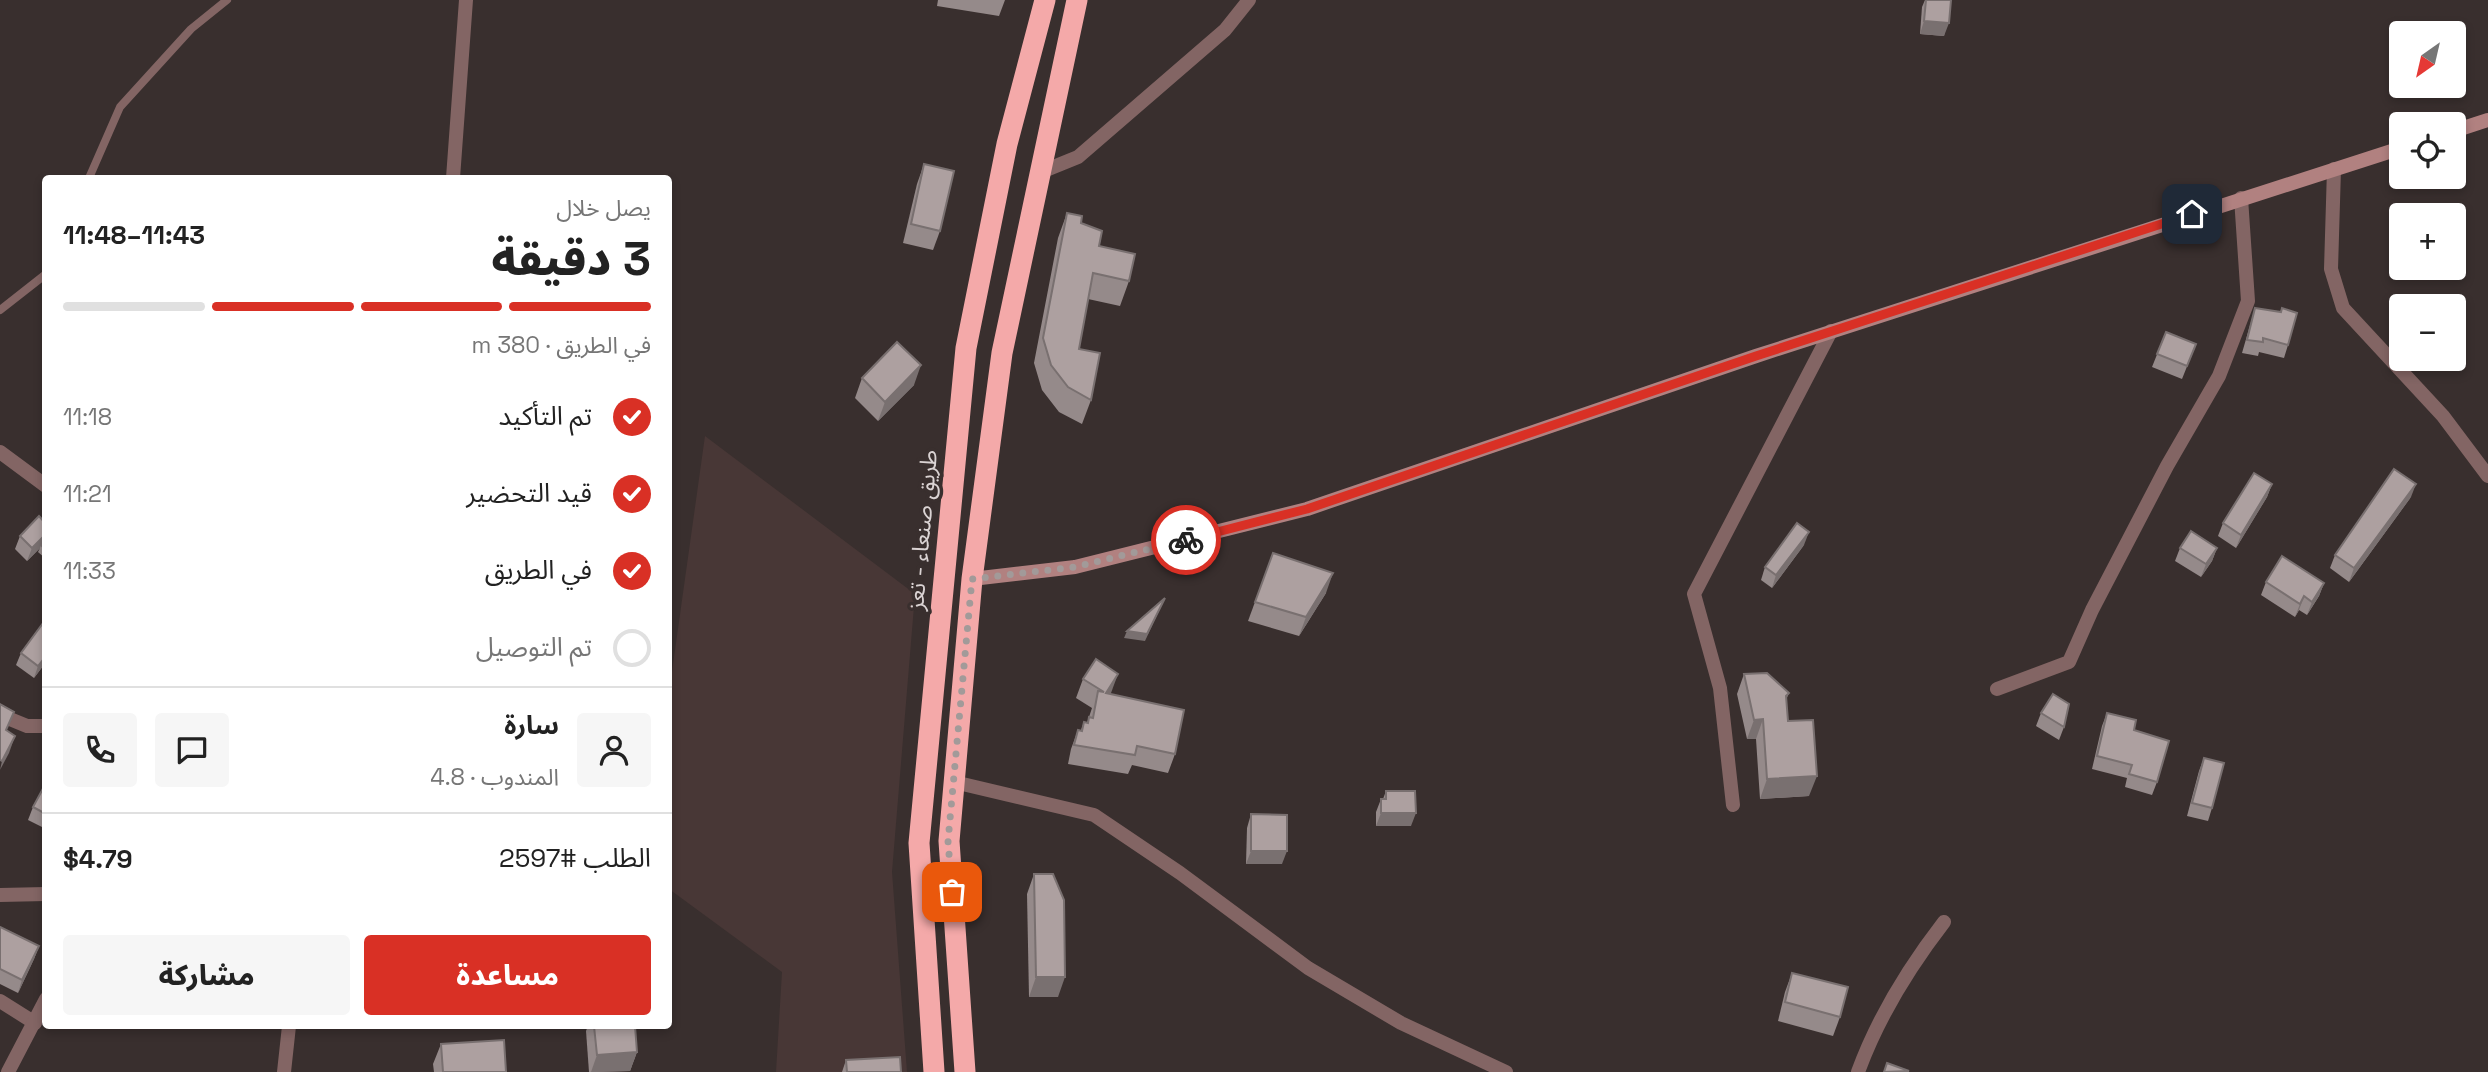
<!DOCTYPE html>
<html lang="ar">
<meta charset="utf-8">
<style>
:root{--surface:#fff;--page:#f6f6f6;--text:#222;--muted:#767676;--line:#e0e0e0;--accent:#d93025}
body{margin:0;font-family:"Space Grotesk","Noto Sans Arabic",sans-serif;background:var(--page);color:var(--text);direction:rtl;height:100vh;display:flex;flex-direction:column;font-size:26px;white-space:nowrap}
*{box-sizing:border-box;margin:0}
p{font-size:23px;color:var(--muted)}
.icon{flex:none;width:38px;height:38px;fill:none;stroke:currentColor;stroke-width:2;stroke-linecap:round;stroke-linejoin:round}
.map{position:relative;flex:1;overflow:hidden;direction:ltr}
.side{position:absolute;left:42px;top:175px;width:630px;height:854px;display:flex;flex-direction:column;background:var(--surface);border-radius:7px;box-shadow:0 4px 10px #0003;direction:rtl}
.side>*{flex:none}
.needle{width:46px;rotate:214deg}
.tools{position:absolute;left:2389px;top:21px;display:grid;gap:14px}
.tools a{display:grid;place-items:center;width:77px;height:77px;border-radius:7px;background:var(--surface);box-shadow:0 4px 10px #0003;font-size:35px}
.pin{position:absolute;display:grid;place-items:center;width:60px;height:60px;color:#fff;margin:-30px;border-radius:14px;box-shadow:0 4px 10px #0006}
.courier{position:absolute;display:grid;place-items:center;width:70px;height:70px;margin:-35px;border:5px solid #d93025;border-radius:50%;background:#fff;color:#222;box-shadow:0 2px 9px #0007}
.summary em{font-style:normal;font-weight:800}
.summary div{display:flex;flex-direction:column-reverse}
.summary{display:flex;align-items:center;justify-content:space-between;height:119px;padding:0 21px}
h1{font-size:46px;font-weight:800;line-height:52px}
.bar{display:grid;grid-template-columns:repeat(4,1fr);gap:10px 7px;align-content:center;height:84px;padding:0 21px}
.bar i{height:9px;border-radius:5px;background:var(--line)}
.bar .on{background:var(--accent)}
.bar p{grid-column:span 4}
.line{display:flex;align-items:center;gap:18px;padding:0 21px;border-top:2px solid var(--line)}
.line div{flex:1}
.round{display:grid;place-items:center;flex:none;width:74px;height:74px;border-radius:7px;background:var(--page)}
ol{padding:0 21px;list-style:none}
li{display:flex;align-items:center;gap:21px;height:77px}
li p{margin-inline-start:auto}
li .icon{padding:7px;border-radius:50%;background:var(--accent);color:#fff;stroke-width:4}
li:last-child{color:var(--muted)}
li i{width:38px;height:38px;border:4px solid var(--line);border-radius:50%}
.cta{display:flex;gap:14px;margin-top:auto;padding:14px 21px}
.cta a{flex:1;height:80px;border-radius:7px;background:var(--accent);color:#fff;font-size:28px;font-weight:800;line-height:80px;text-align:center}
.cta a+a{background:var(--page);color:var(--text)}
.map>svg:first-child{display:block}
</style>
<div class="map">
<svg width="2488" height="1072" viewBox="0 0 2488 1072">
<rect width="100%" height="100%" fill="#392f2e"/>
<polygon fill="#483736" points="705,436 915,594 892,872 907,1072 776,1072 782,972 669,889 669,693"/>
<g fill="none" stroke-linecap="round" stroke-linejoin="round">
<g stroke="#836564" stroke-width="8">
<polyline points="89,178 120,107 191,29 227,0"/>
<polyline points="0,310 46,274"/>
</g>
<g stroke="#836564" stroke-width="14">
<polyline points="2334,169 2331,269 2343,308 2443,416 2488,476"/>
<polyline points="1041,172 1078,157 1225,30 1249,0"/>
<polyline points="453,178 466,0"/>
<polyline points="0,452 46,486"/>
<polyline points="1997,689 2069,662 2092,610 2167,466 2219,376 2248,301 2241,198"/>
<polyline points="0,715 27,726 46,726"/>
<polyline points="954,782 1094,815 1180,873 1308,968 1401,1023 1506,1072"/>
<polyline points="1733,805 1720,688 1694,594 1831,331"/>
<polyline points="0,895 46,894"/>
<polyline points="0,1001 35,1023"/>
<polyline points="8,1072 46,999"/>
<polyline points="284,1072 289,1026"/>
<path d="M1858,1072c19,-52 52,-106 86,-150"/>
</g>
<g stroke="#b18180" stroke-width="14">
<polyline points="2454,131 2488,120"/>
<polyline points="972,579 1075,567 1307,509 1756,356 2401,148"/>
</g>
<g stroke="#f4a9a9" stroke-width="21">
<polyline points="934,1072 919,843 966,348 1007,144 1045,0"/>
<polyline points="965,1072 949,841 972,579 1002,353 1077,0"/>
</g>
</g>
<g fill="#958a8a">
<polygon points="938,0 1005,0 999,16 937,6"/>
<polygon points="1925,0 1951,0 1944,36 1920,34 1922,7"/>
<polygon points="924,164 940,231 933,250 903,243 917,184"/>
<polygon points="1067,213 1081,223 1099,246 1129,281 1120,306 1088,299 1079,349 1091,400 1082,424 1059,412 1042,390 1034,363 1058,238"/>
<polygon points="2255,308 2288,345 2284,358 2259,352 2258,356 2242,353"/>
<polygon points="2166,332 2196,344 2182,379 2152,367"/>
<polygon points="862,378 914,385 878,421 855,398"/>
<polygon points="2272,484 2267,497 2236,548 2218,536 2223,523"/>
<polygon points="2411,497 2349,582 2330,568 2335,555"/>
<polygon points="46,524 46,559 38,552 40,548 27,561 15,549 20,536"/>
<polygon points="1804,545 1772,588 1761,580 1765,567"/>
<polygon points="2180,548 2217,548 2212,561 2201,577 2175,561"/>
<polygon points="1273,553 1326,593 1299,636 1248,621"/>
<polygon points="2266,582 2324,583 2319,596 2307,615 2299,610 2295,617 2261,595"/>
<polygon points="46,591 46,604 42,601"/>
<polygon points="21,653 46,662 34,678 16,665"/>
<polygon points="1744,674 1789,693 1786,700 1788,721 1809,796 1760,799 1756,739 1747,739 1737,694"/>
<polygon points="1083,679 1111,694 1175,754 1168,773 1132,765 1128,774 1068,764 1071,749 1078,730 1081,730 1084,722 1087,723 1092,708 1076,698"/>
<polygon points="2041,713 2064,727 2059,740 2036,726"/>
<polygon points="2107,713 2134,730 2157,782 2152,795 2125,787 2127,778 2092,769 2102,726"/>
<polygon points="2204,758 2212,808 2208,821 2187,816 2199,771"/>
<polygon points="46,783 46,829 28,820 33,807"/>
<polygon points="1386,791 1411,826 1376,826 1376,812 1381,799 1383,799"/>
<polygon points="1251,814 1282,864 1246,864 1247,828"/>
<polygon points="1034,874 1058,997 1029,997 1027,894"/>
<polygon points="0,927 39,946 34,959 18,993 0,984"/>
<polygon points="1792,973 1840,1017 1833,1036 1778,1021 1785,992"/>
<polygon points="588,1026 635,1026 637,1052 630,1071 589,1072 586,1031"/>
<polygon points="441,1044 506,1072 434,1072 433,1064"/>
<polygon points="846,1060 901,1072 842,1072"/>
</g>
<g fill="#797070">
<polygon points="1924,21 1949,23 1944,36 1920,34"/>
<polygon points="921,365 914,385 878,421 885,402"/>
<polygon points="2272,484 2267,497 2236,548 2241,535"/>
<polygon points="2416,484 2411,497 2349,582 2354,568"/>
<polygon points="1809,532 1804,545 1772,588 1776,575"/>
<polygon points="46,534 46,542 41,545 40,548 27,561 32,548"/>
<polygon points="2217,548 2212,561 2201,577 2206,564"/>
<polygon points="1333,573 1326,593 1299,636 1306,617"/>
<polygon points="2324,583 2319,596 2307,615 2312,602"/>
<polygon points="2304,596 2299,610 2295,617 2300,604"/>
<polygon points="1165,598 1145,641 1124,638 1127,631"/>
<polygon points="46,656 46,662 34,678 38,666"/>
<polygon points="1118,674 1111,693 1100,712 1106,693"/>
<polygon points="1763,719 1756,739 1747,739 1754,720"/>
<polygon points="15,736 9,753 0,770 2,761"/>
<polygon points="1817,776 1809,796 1760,799 1767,779"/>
<polygon points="1381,813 1416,813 1411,826 1376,826"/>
<polygon points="1251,851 1287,851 1282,864 1246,864"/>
<polygon points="39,946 34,959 18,993 22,980"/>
<polygon points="1036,977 1065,977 1058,997 1029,997"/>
<polygon points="637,1052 630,1071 591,1072 597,1055"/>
</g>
<g fill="#ada0a0" stroke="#797070" stroke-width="2">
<polygon points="1926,0 1951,0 1949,23 1924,21"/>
<polygon points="924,164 954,171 940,231 911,224"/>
<polygon points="1067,213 1082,216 1081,223 1102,231 1099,246 1135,254 1129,281 1093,273 1079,349 1100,353 1091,400 1068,387 1051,365 1043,338"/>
<polygon points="2255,308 2281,312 2282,308 2297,313 2288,345 2263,338 2263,342 2247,340"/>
<polygon points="2166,332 2196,344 2187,366 2157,354"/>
<polygon points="897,342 921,365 885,402 862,378"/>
<polygon points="2394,469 2416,484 2354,568 2335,555"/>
<polygon points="2254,473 2272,484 2241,535 2223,523"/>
<polygon points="39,516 46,524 46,534 32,548 20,536"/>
<polygon points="1797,523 1809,532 1776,575 1765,567"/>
<polygon points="2191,531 2217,548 2206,564 2180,548"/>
<polygon points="46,540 46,550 41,545"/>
<polygon points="1273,553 1333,573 1306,617 1255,602"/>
<polygon points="2282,556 2324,583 2312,602 2304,596 2300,604 2266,582"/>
<polygon points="1165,598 1147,634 1127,631"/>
<polygon points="46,619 46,656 38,666 21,653"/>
<polygon points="1096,659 1118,674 1106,693 1184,710 1175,754 1137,746 1135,755 1074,745 1078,730 1082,731 1084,722 1088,723 1089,717 1093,718 1098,691 1104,692 1083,679"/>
<polygon points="1767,673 1789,693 1786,696 1788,721 1813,720 1817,776 1767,779 1763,719 1754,720 1744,674"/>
<polygon points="2053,694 2069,704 2064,727 2041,713"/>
<polygon points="0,704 14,712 6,730 15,736 2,761 0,760"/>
<polygon points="2107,713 2136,720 2134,730 2169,741 2157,782 2129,774 2132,765 2097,756"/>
<polygon points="2204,758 2224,763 2212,808 2192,803"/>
<polygon points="46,783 46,814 33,807"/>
<polygon points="1386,791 1415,791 1416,813 1381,813 1381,799 1386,799"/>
<polygon points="1251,814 1287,815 1287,851 1251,851"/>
<polygon points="1034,874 1053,874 1064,900 1065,977 1036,977"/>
<polygon points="0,927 39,946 22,980 0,969"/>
<polygon points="1792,973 1848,987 1840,1017 1785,1002"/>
<polygon points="594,1026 635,1026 637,1052 597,1055"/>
<polygon points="504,1040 506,1072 443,1072 441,1044"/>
<polygon points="900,1057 901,1072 847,1072 846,1060"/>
<polygon points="1887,1063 1909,1071 1884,1072"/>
</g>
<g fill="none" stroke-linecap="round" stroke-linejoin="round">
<polyline stroke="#a29a99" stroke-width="7" stroke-dasharray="0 12.6" points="952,892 948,841 972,579 1075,567 1186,540"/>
<polyline stroke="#d93025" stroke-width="9" points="1186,540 1307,509 1756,356 2192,214"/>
</g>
<g text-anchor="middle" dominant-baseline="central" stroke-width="7" stroke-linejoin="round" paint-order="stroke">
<g font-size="23" fill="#dad3d3" stroke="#392f2e">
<text transform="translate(922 530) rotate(-85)">طريق صنعاء - تعز</text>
</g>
</g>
</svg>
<div class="tools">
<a><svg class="needle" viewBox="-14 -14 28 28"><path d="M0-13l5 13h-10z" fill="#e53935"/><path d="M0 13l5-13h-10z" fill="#767676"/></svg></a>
<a><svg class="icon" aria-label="locate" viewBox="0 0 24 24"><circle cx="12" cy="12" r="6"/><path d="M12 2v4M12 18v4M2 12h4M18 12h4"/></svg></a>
<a>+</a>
<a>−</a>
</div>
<div class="pin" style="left:952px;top:892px;background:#ea580c"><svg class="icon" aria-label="bag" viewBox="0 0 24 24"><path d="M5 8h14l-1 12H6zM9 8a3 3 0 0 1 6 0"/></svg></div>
<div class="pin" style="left:2192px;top:214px;background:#1f2937"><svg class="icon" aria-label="home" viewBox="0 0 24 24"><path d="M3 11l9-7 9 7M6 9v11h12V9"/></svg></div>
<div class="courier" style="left:1186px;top:540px"><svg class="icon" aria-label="bike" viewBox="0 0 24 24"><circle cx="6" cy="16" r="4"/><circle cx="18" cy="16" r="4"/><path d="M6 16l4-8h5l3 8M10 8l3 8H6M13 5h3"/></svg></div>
<section class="side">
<div class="summary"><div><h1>3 دقيقة</h1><p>يصل خلال</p></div><em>11:43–11:48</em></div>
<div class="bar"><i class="on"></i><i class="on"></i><i class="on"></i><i></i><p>في الطريق · 380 m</p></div>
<ol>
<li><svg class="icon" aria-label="check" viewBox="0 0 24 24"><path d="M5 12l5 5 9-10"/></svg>تم التأكيد<p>11:18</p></li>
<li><svg class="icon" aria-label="check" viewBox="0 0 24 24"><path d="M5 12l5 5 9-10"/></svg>قيد التحضير<p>11:21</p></li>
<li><svg class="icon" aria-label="check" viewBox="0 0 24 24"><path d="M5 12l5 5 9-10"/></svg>في الطريق<p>11:33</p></li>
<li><i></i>تم التوصيل</li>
</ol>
<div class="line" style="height:126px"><a class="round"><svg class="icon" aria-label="person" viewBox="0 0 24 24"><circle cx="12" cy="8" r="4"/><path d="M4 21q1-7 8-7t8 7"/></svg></a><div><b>سارة</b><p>المندوب · 4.8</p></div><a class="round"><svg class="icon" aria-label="chat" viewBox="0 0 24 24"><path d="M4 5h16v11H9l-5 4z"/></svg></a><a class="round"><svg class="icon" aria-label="phone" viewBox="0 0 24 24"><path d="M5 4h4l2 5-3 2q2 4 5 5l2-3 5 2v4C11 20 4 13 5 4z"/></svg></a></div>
<div class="line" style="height:91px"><div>الطلب #2597</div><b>$4.79</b></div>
<div class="cta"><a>مساعدة</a><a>مشاركة</a></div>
</section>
</div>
